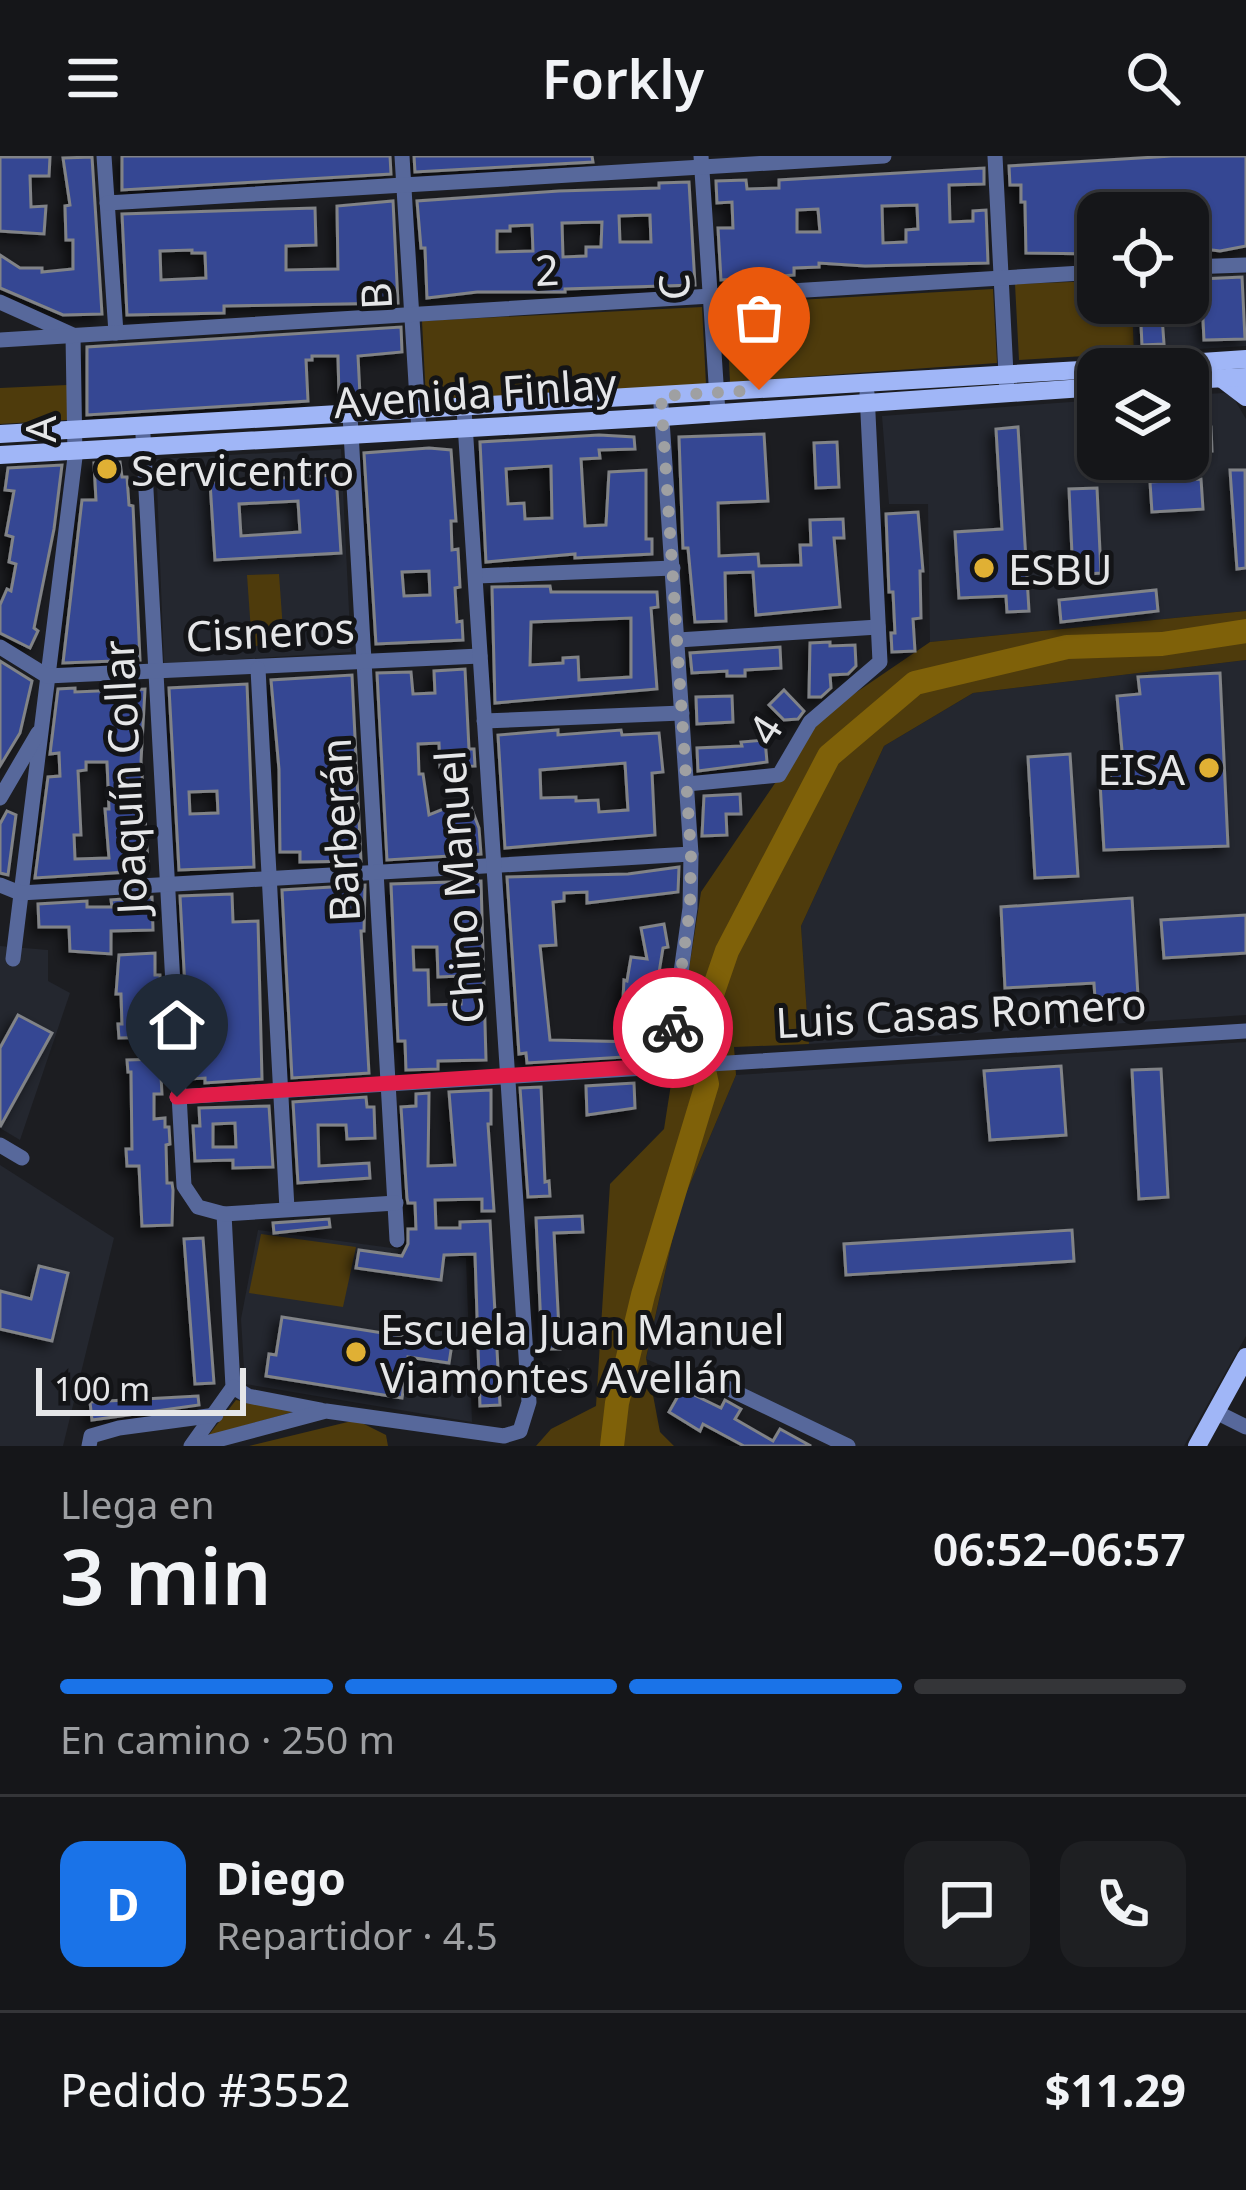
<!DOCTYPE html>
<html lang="es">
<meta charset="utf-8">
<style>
:root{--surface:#151619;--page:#1e1f22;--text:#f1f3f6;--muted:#9d9fa2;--line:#343538;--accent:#1a73e8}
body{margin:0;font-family:"Noto Sans",sans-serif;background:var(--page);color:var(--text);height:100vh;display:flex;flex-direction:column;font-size:45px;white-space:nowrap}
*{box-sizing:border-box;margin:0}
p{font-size:39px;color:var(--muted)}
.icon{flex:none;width:66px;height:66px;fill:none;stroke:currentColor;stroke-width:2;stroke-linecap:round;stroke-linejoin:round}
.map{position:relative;height:1290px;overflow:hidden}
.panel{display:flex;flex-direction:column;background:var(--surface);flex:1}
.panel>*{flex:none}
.buttons{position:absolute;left:1077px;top:36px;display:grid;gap:24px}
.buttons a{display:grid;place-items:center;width:132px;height:132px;border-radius:24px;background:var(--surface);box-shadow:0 3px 9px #0004,0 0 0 3px var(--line);font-size:60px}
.scale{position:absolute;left:36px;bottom:30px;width:210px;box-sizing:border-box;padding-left:12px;border:6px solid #e5e6e8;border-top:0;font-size:33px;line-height:42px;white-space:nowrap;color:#e5e6e8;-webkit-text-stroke:9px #131417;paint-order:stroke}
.pin{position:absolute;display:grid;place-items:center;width:102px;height:102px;color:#fff;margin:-123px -51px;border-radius:50% 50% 50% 0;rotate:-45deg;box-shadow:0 0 12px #0007}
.pin .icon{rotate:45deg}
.courier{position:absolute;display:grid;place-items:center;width:120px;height:120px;margin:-60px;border:9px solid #e11d48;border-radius:50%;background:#fff;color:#222;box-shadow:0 3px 15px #0007}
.headline em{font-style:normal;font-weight:600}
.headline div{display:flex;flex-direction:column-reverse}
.headline{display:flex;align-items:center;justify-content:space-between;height:204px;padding:0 60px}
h1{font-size:78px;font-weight:600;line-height:90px}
.bar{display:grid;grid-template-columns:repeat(4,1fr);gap:18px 12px;align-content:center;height:144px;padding:0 60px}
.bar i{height:15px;border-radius:9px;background:var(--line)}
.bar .active{background:var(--accent)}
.bar p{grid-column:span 4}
.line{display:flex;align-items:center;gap:30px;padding:0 60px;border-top:3px solid var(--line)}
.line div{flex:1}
.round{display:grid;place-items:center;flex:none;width:126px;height:126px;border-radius:24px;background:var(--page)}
header{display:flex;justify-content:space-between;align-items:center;height:156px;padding:0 60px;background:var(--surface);font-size:54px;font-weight:600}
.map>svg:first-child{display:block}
</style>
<header><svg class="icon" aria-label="menu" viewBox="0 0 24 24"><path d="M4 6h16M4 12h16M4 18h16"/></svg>Forkly<svg class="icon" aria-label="search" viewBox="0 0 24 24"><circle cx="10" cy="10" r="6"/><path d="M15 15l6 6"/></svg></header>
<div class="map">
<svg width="1246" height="1290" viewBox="0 0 1246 1290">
<defs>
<filter id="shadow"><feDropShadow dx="-5.5" dy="5.5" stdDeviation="6" flood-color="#0009"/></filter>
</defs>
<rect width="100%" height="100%" fill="#1c1d21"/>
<g fill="#24272f">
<polygon points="1246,118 1246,190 1134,197 1132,147 1188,147 1188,120"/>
<polygon points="1224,237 1233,241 1246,263 1246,455 930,486 928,348 889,348 882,260 1098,244 1098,303 1188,303 1188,239"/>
<polygon points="341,293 351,496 164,508 156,303"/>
<polygon points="1246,504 1246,859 809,888 801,770 884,590 973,537"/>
<polygon points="0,790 48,794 48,825 70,837 20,984 0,972"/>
<polygon points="1246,886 1246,1180 1184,1290 855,1290 646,1203 679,1054 736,919"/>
<polygon points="0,1009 114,1082 63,1290 0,1290"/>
<polygon points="258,1074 466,1102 472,1266 245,1228 241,1163"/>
</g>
<g fill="#4e3b0c">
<polygon points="1098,125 1098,147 1132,147 1134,197 1019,204 1015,128"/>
<polygon points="993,133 997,207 730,226 726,148"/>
<polygon points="702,151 706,228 426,245 422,165"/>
<polygon points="67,229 67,264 0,268 0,232"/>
<polygon points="279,418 284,488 252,490 247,419"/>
<polygon points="1246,455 1246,504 973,537 884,590 801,770 809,888 734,891 736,919 679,1054 646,1202 660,1276 674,1290 536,1290 551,1273 596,1250 610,1028 664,973 701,736 820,561 930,486"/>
<polygon points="261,1078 356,1091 343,1151 249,1137"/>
<polygon points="236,1244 296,1255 208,1280"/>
<polygon points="356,1264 386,1279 388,1290 249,1290"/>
</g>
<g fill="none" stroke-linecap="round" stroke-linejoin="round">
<polyline stroke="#7f6109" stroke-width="24" points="612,1290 617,1247 643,1139 707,928 697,882 727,795 829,600 915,527 1067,491 1162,488 1246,475"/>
</g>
<g fill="#344793" stroke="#818387" stroke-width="3" fill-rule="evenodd" filter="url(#shadow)">
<polygon points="122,0 390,0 391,18 122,34"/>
<polygon points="414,0 592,0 593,6 415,16"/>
<polygon points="1172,0 1246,0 1246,90 1220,95 1188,91 1188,57 1098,57 1098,98 1026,97 1025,46 1021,46 1021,29 1010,29 1009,10"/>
<polygon points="0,1 50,1 49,20 30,20 31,51 46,50 44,78 0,75"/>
<polygon points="92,1 102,158 63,159 0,132 0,99 20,112 42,112 42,116 73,113 73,84 66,84 65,50 70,49 63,2"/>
<path d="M984,12v16l-35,1 1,37 23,-1v-10l13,-1 2,53 -123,3 -46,-3v4l-25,1v7l-73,5 -3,-52h15l-1,-26 -15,1 -1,-22 30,-1 1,9 32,-1v-8zM917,49l1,24 -12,1v12l-23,1 -1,-37zM818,53l2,23h-23v-22z"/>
<path d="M689,26l6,103 -130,4v3h-88l-50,6 -2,-50h-4l-4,-47 142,-10 100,-3v-5zM650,59l1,27h-31l-1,-26zM602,66l-1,25h-15v9l-23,1 -1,-34zM532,69l1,26 -36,1v-21h13v-5z"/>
<path d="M393,45l5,102 -174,3v7l-97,2 -5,-101 193,-6 1,37 -30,1v24l52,-1 -1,-63zM192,94v3h13l1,25 -45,2 -1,-29z"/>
<polygon points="1242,121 1245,183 1204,184 1201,123"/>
<polygon points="1140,147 1161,147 1164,188 1142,189"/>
<polygon points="401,171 402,196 358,200 360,239 339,240 338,200 312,200 312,204 306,204 308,245 87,259 87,191"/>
<polygon points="1018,271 1029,455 1007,456 1006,440 959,442 955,376 1002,373 996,273"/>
<polygon points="1211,271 1212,295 1188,296 1188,272"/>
<polygon points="764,278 768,345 718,347 719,400 758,398 759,410 801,409 800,389 811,389 810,364 843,363 844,382 834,382 840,451 756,459 753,416 725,417 726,465 695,466 688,392 683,392 679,281"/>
<path d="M599,279l35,2 1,12 -36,1 1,8 -19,1 4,67 21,-1 3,-53 37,-2v69h6v15l-77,4v-4l-89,8 -6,-120zM551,310l1,52 -27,1 -1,-16 -16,1 -2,-35z"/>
<polygon points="837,286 839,331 816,332 814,287"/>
<path d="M429,292l22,2 5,71h-5l1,29 6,-1 2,38 -5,1 2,34 5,-1 1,19 -87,4 -12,-191zM429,415l1,24 -26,1 -2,-24z"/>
<polygon points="120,306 122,321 127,321 129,349 133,350 140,504 63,507 82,344 96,344 94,307"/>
<polygon points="62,309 54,373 34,472 38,475 30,492 0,477 0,449 7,433 11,435 16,408 9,406 13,381 6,379 14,335 5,334 8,312"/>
<polygon points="1230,314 1245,314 1246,412 1237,413"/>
<path d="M336,319l5,78 -126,7 -5,-78zM298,345l2,31 -59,4 -2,-32z"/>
<polygon points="1201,323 1203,353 1152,356 1150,326"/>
<polygon points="1097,332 1101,417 1073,419 1069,333"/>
<polygon points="918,356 923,415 920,415 921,462 913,463 915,495 892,496 891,477 895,477 893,436 889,436 886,358"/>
<path d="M550,430l1,6h106l1,15 -7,1 6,81 -162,14 -3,-116zM631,462v59l-52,3 -1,-23 -15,1v5l-33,2 1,-43z"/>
<polygon points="1156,434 1158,455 1061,466 1059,444"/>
<polygon points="830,486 830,490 855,489 856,510 848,518 830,519 831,532 821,541 809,541 810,487"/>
<polygon points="780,491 781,512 745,514 745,520 727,520 727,515 692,517 690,497"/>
<polygon points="0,505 32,525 20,577 0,610"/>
<polygon points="465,513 469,593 474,593 475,610 440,611 439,587 418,588 419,618 423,618 429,659 468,643 479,672 481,698 387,704 377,517 411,516 413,538 435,537 434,515"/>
<polygon points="1220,517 1228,690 1104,694 1100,626 1110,625 1112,605 1123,605 1117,540 1140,538 1138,521"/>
<polygon points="352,519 361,705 300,706 300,696 280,696 279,613 271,524"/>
<path d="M247,528l7,183 -75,3 -10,-182zM217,635l1,22 -28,1 -1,-22z"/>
<path d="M75,532v4l70,-3 -4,72 7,100h-21v11l-92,6 13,-101 12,-1 -1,-23 -9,1 8,-65zM86,606h21l2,47h-4l4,49 -34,1 -1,-24h7l-3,-64 8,-1z"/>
<polygon points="784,534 804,555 798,563 784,564 769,549"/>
<polygon points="732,540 733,566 697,568 696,541"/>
<path d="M558,574v5l63,-5 1,5 37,-2 4,39 -11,1 3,62 -150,13 -7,-113zM625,607l3,47 -29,2 -1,-12 -22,1v-4l-35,1 -1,-28z"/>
<polygon points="765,584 767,606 698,615 697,592 742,590 741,586"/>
<polygon points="1070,598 1078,720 1035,722 1028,601"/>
<polygon points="740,638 741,658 726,658 727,679 702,680 704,640"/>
<polygon points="7,655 16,659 8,719 0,717 0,668"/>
<polygon points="679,711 678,736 587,747 587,736 564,737 564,745 553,746 556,789 540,790 550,884 639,886 640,900 527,907 526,897 519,898 507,721 628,718"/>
<path d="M481,725l5,179 -48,1v8l-32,1 -1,-29h-7l-7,-157zM413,791h24l1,30 23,-1v28l-32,1 -1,-35h-14z"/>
<polygon points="365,729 364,775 361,775 369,917 292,922 282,734"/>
<polygon points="232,738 233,766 258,765 262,923 205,927 205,922 190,923 180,740"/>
<polygon points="152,741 153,774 111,775 111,798 70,795 69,771 39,771 38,748 87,745 87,751 112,751 111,744"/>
<polygon points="1132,742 1138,840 1095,842 1094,827 1005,832 1001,751"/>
<polygon points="1246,759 1246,797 1164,802 1161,764"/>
<polygon points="664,768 668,791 663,792 657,829 658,868 622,864 624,824 627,825 631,801 647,803 641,772"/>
<polygon points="155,797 155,819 160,819 161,837 156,855 157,881 119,882 118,868 122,868 121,838 116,838 119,799"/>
<polygon points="18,859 52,877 0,971 0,892"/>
<polygon points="160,903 162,938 154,938 154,963 165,962 165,971 169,971 170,988 166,989 167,1027 172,1027 173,1034 172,1069 142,1070 139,1010 127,1010 126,993 132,993 131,916 128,916 127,904"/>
<polygon points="1061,910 1066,979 990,984 984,915"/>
<polygon points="1161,913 1168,1041 1139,1043 1132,914"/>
<polygon points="634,927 635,952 587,959 586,930"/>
<polygon points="541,931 545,1026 549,1025 550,1040 528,1041 520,932"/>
<polygon points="491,934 491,968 488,968 494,1055 482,1055 482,1043 435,1044 436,1072 460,1072 460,1066 490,1065 500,1249 480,1250 475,1098 444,1099 441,1124 356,1112 359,1094 402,1100 408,1088 408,1073 416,1073 415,1047 408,1047 407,1042 401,951 416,950 416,938 429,937 428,1010 455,1009 449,936"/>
<polygon points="366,941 367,951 374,951 375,982 347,983 346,969 318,969 319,1010 369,1007 370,1022 298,1027 293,946"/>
<path d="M269,950l4,61 -40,1v-8l-38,1 -2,-35h7l-1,-18zM235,967l1,24h-23v-23z"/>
<polygon points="582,1060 583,1076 554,1077 560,1193 542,1193 536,1062"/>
<polygon points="329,1063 330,1071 274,1077 273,1067"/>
<polygon points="1072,1074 1074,1105 846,1119 844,1088"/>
<polygon points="203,1082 214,1227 195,1228 184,1083"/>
<polygon points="39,1110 68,1117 52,1185 0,1173 0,1135 31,1143"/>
<polygon points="282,1161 452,1188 449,1207 408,1201 402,1242 266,1220 269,1198 276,1199"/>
<polygon points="579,1214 580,1230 548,1231 547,1215"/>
<polygon points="682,1233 721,1252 725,1244 741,1253 735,1263 773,1285 780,1273 811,1290 744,1290 703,1268 700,1275 669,1256"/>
<polygon points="198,1240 199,1249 92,1264 90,1246"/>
</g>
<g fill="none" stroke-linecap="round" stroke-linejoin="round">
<g stroke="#57689b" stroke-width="15">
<polyline points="104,0 116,177"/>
<polyline points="402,0 419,276"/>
<polyline points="701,0 718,257"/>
<polyline points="995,0 1007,238"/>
<polyline points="107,47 884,0"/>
<polyline points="1188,111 1246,109"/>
<polyline points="0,146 73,179 75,301 13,803"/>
<polyline points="0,184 1098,116"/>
<polyline points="661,249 691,698 690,752 668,909"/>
<polyline points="350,259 397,1084"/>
<polyline points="143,279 184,1030 198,1051 224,1058 233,1231 191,1290"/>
<polyline points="476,420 673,412"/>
<polyline points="678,484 878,471"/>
<polyline points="0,491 47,520 480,500"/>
<polyline points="258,513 287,1053"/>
<polyline points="484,565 682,557"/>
<polyline points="687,628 779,619 810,566 880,506 867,237"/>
<polyline points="0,642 38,577"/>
<polyline points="0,729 20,737 691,698"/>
<polyline points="177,941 1246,875"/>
<polyline points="0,989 22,1002"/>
<polyline points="224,1058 396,1047"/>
<polyline points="702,1220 848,1290"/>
<polyline points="233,1231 248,1240 321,1254"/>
<polyline points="1216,1256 1246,1271"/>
<polyline points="89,1290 91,1280 119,1272 216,1259"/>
<polyline points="195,1290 326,1255 504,1280 520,1275 529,1246 464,253"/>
</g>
<g stroke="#a0b6f7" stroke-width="18">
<polyline points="1099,213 1246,203"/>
<polyline points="1221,222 1246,241"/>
<polyline points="1188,224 1246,221"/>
<polyline points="0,278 1098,213"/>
<polyline points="0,299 663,261 1098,231"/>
<polyline points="1197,1290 1246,1201"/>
</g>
</g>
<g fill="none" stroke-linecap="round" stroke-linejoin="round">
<polyline stroke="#9fa0a2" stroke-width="12" stroke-dasharray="0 21.6" points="673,872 690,752 691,698 661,240 759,234"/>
<polyline stroke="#e11d48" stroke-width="15" points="177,941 668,909 673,872"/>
</g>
<g fill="#e0b034" stroke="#131417" stroke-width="4.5">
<circle cx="107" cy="313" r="12"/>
<circle cx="984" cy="412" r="12"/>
<circle cx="1209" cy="612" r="12"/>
<circle cx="356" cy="1196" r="12"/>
</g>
<g text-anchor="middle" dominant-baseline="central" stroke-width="10" stroke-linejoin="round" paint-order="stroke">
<g font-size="42" fill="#e5e6e8" stroke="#131417">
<text transform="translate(547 113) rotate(-3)">2</text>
<text transform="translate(673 131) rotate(-93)">C</text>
<text transform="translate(375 140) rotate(-93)">B</text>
<text transform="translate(475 236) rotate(-4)">Avenida Finlay</text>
<text transform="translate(39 273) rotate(-90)">A</text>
<text transform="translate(270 475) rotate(-3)">Cisneros</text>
<text transform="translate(764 573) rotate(-58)">4</text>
<text transform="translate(124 621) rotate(-93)">Joaquín Collar</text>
<text transform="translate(339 674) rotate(-93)">Barberán</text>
<text transform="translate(458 731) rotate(-94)">Chino Manuel</text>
<text transform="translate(961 856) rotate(-3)">Luis Casas Romero</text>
</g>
<g font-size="42" fill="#e5e6e8" stroke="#131417" text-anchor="start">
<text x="131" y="313">Servicentro</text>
<text x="1008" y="412">ESBU</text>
<text x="1185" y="612" text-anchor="end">EISA</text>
<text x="380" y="1172">Escuela Juan Manuel<tspan x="380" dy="48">Viamontes Avellán</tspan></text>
</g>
</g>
</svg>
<div class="buttons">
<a><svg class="icon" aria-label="locate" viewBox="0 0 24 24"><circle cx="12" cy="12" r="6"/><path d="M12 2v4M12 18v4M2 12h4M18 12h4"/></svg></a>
<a><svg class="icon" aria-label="layers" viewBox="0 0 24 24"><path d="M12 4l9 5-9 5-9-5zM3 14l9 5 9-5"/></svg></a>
</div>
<div class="scale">100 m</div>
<div class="pin" style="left:759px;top:234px;background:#ea580c"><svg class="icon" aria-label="bag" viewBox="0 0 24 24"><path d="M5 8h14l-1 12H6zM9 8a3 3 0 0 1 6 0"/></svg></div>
<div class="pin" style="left:177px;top:941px;background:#1f2937"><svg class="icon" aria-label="home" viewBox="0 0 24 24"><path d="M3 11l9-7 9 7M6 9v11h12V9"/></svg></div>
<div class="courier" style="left:673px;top:872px"><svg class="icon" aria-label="bike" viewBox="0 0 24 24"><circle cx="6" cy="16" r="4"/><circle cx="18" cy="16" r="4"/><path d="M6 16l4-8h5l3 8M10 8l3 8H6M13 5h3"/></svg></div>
</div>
<section class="panel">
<div class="headline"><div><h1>3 min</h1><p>Llega en</p></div><em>06:52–06:57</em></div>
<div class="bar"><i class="active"></i><i class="active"></i><i class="active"></i><i></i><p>En camino · 250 m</p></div>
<div class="line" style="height:216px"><b class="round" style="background:var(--accent);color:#fff">D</b><div><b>Diego</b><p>Repartidor · 4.5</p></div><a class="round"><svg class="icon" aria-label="chat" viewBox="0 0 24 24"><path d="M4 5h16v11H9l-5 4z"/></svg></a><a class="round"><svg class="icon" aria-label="phone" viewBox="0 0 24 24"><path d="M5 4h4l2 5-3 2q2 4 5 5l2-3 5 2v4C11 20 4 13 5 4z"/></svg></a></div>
<div class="line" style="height:156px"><div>Pedido #3552</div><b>$11.29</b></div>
</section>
